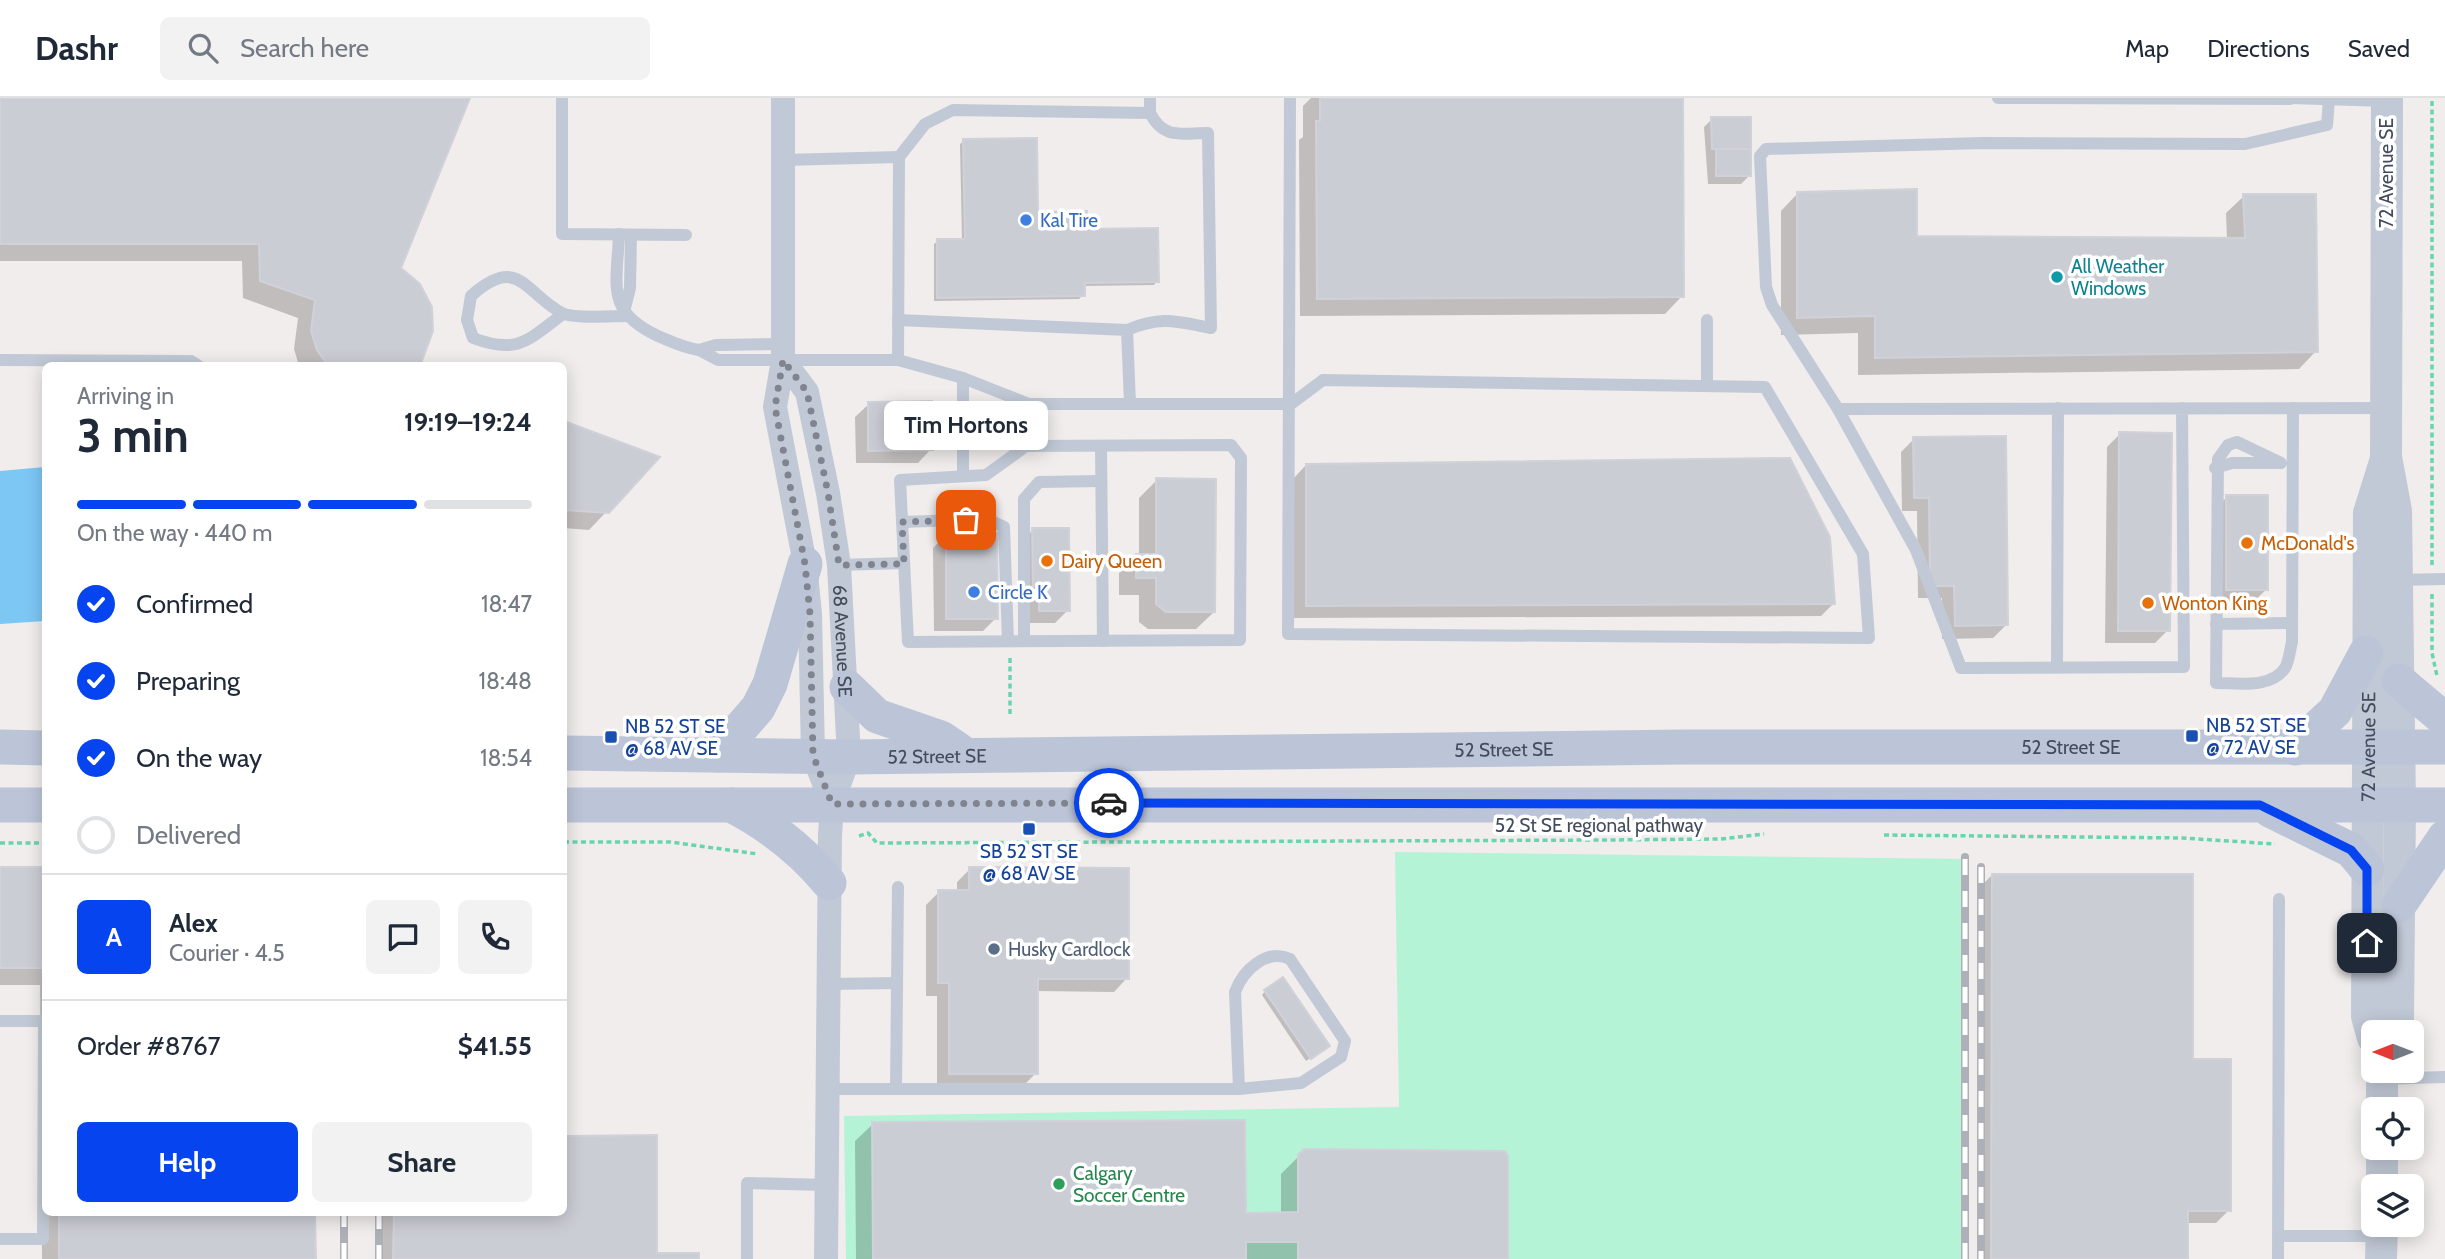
<!DOCTYPE html>
<meta charset="utf-8">
<style>
:root{--surface:#fff;--page:#f2f2f3;--text:#1f2937;--muted:#747a83;--line:#e0e1e3;--accent:#0644ef}
body{margin:0;font-family:Cabin,sans-serif;background:var(--page);color:var(--text);height:100vh;display:flex;flex-direction:column;font-size:26px;white-space:nowrap}
*{box-sizing:border-box;margin:0}
p{font-size:23px;color:var(--muted)}
.icon{flex:none;width:38px;height:38px;fill:none;stroke:currentColor;stroke-width:2;stroke-linecap:round;stroke-linejoin:round}
.map{position:relative;flex:1;overflow:hidden}
.side{position:absolute;left:42px;top:264px;width:525px;height:854px;display:flex;flex-direction:column;background:var(--surface);border-radius:10px;box-shadow:0 4px 18px #0003}
.side>*{flex:none}
.needle{width:46px;rotate:270deg}
.controls{position:absolute;left:2361px;top:922px;display:grid;gap:14px}
.controls a{display:grid;place-items:center;width:63px;height:63px;border-radius:10px;background:var(--surface);box-shadow:0 4px 18px #0003;font-size:35px}
.pin{position:absolute;display:grid;place-items:center;width:60px;height:60px;color:#fff;margin:-30px;border-radius:14px;box-shadow:0 4px 10px #0006}
.courier{position:absolute;display:grid;place-items:center;width:70px;height:70px;margin:-35px;border:5px solid #0644ef;border-radius:50%;background:#fff;color:#222;box-shadow:0 2px 9px #0007}
.bubble{position:absolute;height:49px;border-radius:10px;background:var(--surface);box-shadow:0 4px 18px #0003;font-size:23px;font-weight:800;line-height:49px;text-align:center}
.overview em{font-style:normal;font-weight:800}
.overview div{display:flex;flex-direction:column-reverse}
.overview{display:flex;align-items:center;justify-content:space-between;height:119px;padding:0 35px}
h1{font-size:46px;font-weight:800;line-height:52px}
.bar{display:grid;grid-template-columns:repeat(4,1fr);gap:10px 7px;align-content:center;height:84px;padding:0 35px}
.bar i{height:9px;border-radius:5px;background:var(--line)}
.bar .current{background:var(--accent)}
.bar p{grid-column:span 4}
.line{display:flex;align-items:center;gap:18px;padding:0 35px;border-top:2px solid var(--line)}
.line div{flex:1}
.round{display:grid;place-items:center;flex:none;width:74px;height:74px;border-radius:10px;background:var(--page)}
ol{padding:0 35px;list-style:none}
li{display:flex;align-items:center;gap:21px;height:77px}
li p{margin-inline-start:auto}
li .icon{padding:7px;border-radius:50%;background:var(--accent);color:#fff;stroke-width:4}
li:last-child{color:var(--muted)}
li i{width:38px;height:38px;border:4px solid var(--line);border-radius:50%}
.button{display:flex;gap:14px;margin-top:auto;padding:14px 35px}
.button a{flex:1;height:80px;border-radius:10px;background:var(--accent);color:#fff;font-size:28px;font-weight:800;line-height:80px;text-align:center}
.button a+a{background:var(--page);color:var(--text)}
header{display:flex;align-items:center;gap:42px;box-sizing:border-box;height:98px;padding:0 35px;background:var(--surface);border-bottom:2px solid var(--line)}
header strong{font-size:33px}
nav{display:flex;gap:38px;margin-inline-start:auto;font-size:24px}
.search{width:490px;height:63px;background:var(--page);display:flex;align-items:center;gap:18px;box-sizing:border-box;padding:0 24px;border-radius:10px;color:var(--muted);font-size:26px}
.map>svg:first-child{display:block}
</style>
<header>
<strong>Dashr</strong>
<div class="search"><svg class="icon" aria-label="search" viewBox="0 0 24 24"><circle cx="10" cy="10" r="6"/><path d="M15 15l6 6"/></svg>Search here</div>
<nav><a>Map</a><a>Directions</a><a>Saved</a></nav>
</header>
<div class="map">
<svg width="2445" height="1161" viewBox="0 0 2445 1161">
<rect width="100%" height="100%" fill="#f0edec"/>
<polygon fill="#b5f3d7" points="1395,754 1966,761 1967,1161 846,1161 844,1018 1399,1009"/>
<polygon fill="#7dc7f5" points="45,369 45,523 0,526 0,373"/>
<g fill="#0003">
<polygon points="0,0 468,0 399,171 415,268 299,268 294,251 298,220 243,200 242,163 0,163"/>
<polygon points="1311,0 1681,0 1682,198 1665,216 1300,218 1299,42 1303,39 1303,8"/>
<polygon points="1712,21 1750,77 1741,86 1708,86 1704,29"/>
<polygon points="964,43 1036,115 1085,132 1157,183 1154,187 1083,188 1083,197 1079,201 934,203 934,146 938,143 962,142 960,46"/>
<polygon points="1798,95 1915,140 2227,142 2226,115 2244,98 2316,253 2299,271 1858,277 1858,235 1781,237 1781,113"/>
<polygon points="869,306 931,351 918,365 856,365 855,319"/>
<polygon points="564,324 657,360 589,432 564,430"/>
<polygon points="2120,336 2168,532 2155,545 2105,545 2107,349"/>
<polygon points="1914,341 2006,527 1993,540 1942,541 1942,500 1918,500 1917,413 1902,413 1901,354"/>
<polygon points="1306,367 1834,505 1821,518 1293,520 1293,381"/>
<polygon points="1157,382 1214,514 1196,531 1148,531 1139,524 1139,497 1119,497 1119,475 1139,458 1139,400"/>
<polygon points="2227,399 2267,491 2253,504 2214,504 2214,412"/>
<polygon points="1033,432 1068,512 1055,525 1026,525 1020,445"/>
<polygon points="946,437 996,520 983,533 934,533 933,450"/>
<polygon points="0,771 46,771 46,1115 314,1115 314,1161 42,1161 40,887 0,887"/>
<polygon points="970,771 1127,880 1114,894 1036,893 1036,975 1023,988 937,988 937,898 926,898 926,807 939,794 957,794 957,784"/>
<polygon points="1992,777 2191,962 2229,1112 2216,1125 2186,1125 2186,1161 1979,1161 1979,790"/>
<polygon points="1265,893 1324,951 1306,963 1262,897"/>
<polygon points="873,1026 1244,1116 1281,1116 1281,1076 1299,1058 1506,1161 856,1161 855,1043"/>
<polygon points="564,1039 655,1039 655,1157 697,1161 377,1161 377,1115 564,1115"/>
</g>
<g fill="#cbcdd5" stroke="#d0d1d9" stroke-width="2">
<polygon points="0,0 470,0 401,170 420,186 432,209 433,233 420,268 328,268 317,252 311,233 315,202 260,183 259,146 0,146"/>
<polygon points="1320,0 1683,0 1684,199 1317,201 1316,23 1320,23"/>
<polygon points="1711,19 1751,19 1751,51 1712,51"/>
<polygon points="1037,40 1038,114 1087,113 1087,131 1158,130 1159,184 1085,185 1085,198 937,200 937,141 965,141 963,41"/>
<rect x="1716" y="51" width="35" height="27"/>
<polygon points="1917,91 1917,138 2245,140 2243,96 2316,96 2318,254 1875,260 1875,218 1797,220 1797,94"/>
<polygon points="932,303 933,352 868,353 868,304"/>
<polygon points="564,323 660,359 609,415 564,412"/>
<polygon points="2119,334 2172,335 2170,533 2118,533"/>
<polygon points="2006,338 2008,527 1955,528 1954,488 1930,488 1929,400 1914,400 1913,339"/>
<polygon points="1790,360 1830,439 1835,506 1306,508 1306,366"/>
<polygon points="1156,380 1216,381 1215,514 1166,514 1156,506 1156,480 1136,480 1136,456 1156,456"/>
<rect x="2226" y="397" width="42" height="95"/>
<polygon points="1032,430 1069,430 1070,513 1039,513 1039,488 1033,488"/>
<polygon points="946,435 997,435 998,521 946,521"/>
<rect x="0" y="769" width="46" height="101"/>
<polygon points="969,769 1129,770 1129,881 1038,881 1038,976 949,976 949,885 938,885 938,792 969,792"/>
<polygon points="1992,776 2193,776 2193,961 2231,961 2231,1113 2188,1113 2188,1161 1991,1161"/>
<polygon points="1283,879 1330,948 1311,961 1264,892"/>
<polygon points="1245,1022 1246,1115 1298,1114 1298,1057 1304,1051 1505,1053 1508,1058 1508,1161 1298,1161 1298,1144 1246,1144 1246,1161 873,1161 872,1024"/>
<polygon points="657,1037 657,1155 699,1155 699,1161 393,1161 394,1115 564,1115 564,1038"/>
<polygon points="59,1115 315,1115 316,1161 59,1161"/>
</g>
<g fill="none" stroke-linecap="round" stroke-linejoin="round">
<g stroke="#69d4b2" stroke-width="3.5" stroke-dasharray="5 3.5" stroke-linecap="butt">
<polyline points="2432,467 2432,0"/>
<polyline points="2432,496 2432,555 2437,578"/>
<polyline points="1010,560 1010,618"/>
<polyline points="1884,737 2182,740 2275,746"/>
<polyline points="859,738 868,735 877,745 1605,742 1721,741 1764,736"/>
<polyline points="564,744 670,744 758,756"/>
<polyline points="0,745 46,745"/>
</g>
<g stroke="#c1c9d6" stroke-width="12">
<polyline points="562,0 562,136 686,137"/>
<polyline points="1998,0 2290,1"/>
<polyline points="2290,0 2386,3"/>
<polyline points="899,59 925,26 953,12 1150,15 1150,0"/>
<polyline points="783,62 899,59 898,262"/>
<path d="M619,136c-2,52 -14,77 39,102 14,6 26,12 41,14"/>
<polyline points="624,214 630,190 631,137"/>
<path d="M563,216c-35,26 -45,41 -90,24l-6,-18 4,-24c48,-43 54,-2 91,17 11,6 50,3 65,3"/>
<polyline points="898,222 1127,232 1130,306"/>
<polyline points="1707,222 1707,288"/>
<path d="M1127,232c34,-14 48,-9 84,-2l-3,-195c-27,0 -44,7 -58,-20"/>
<polyline points="783,246 716,247 699,252 718,262 898,262 963,280 1029,306 1291,306 1323,282 1765,289 1863,456 1869,540 1288,536 1290,0"/>
<polyline points="0,262 191,263 199,268"/>
<polyline points="963,280 963,378"/>
<path d="M2182,310l2,259 -223,1 -45,-118 -78,-141c183,0 365,-1 548,-1"/>
<polyline points="1838,311 1772,207 1766,189 1760,58 1766,51 1983,45 2245,46 2327,27 2329,2"/>
<polygon points="1231,347 1241,360 1240,542 908,544 900,382 986,377 1026,348"/>
<polyline points="1026,348 1029,306"/>
<polyline points="1101,348 1103,543"/>
<path d="M2281,365l-44,-21 -9,3 -10,14 -2,224c21,0 55,6 69,-15 4,-6 5,-19 7,-26l1,-234"/>
<polyline points="2215,370 2232,365 2278,365"/>
<polyline points="902,424 987,421 1004,429 1008,543"/>
<polyline points="839,467 904,465"/>
<polyline points="2398,482 2445,481"/>
<polyline points="2216,526 2292,525"/>
<polyline points="1024,543 1024,401 1039,384 1101,383"/>
<polyline points="2057,569 2058,310"/>
<polyline points="828,886 897,885"/>
<polyline points="0,923 44,923 43,1141 0,1141"/>
<polyline points="2382,981 2445,979"/>
<path d="M827,991h412l62,-6 40,-26 4,-16 -55,-82c-23,-11 -47,11 -55,33l4,97"/>
<polyline points="896,991 898,789"/>
<polyline points="2279,1138 2380,1138"/>
<polyline points="747,1161 747,1085 827,1087"/>
<polyline points="2278,1161 2279,801"/>
</g>
<g stroke="#c1c9d6" stroke-width="24">
<polyline points="783,0 783,262 775,309 805,466 810,516 813,657 832,706"/>
<path id="s1" d="M783,262l24,32 21,101 11,72 10,192 -17,47 -2,31 -4,424"/>
</g>
<g stroke="#c1c9d6" stroke-width="32">
<polyline points="2387,0 2386,359 2396,413 2400,707 2398,921 2394,934"/>
<path id="s2" d="M2373,940l-6,-22 2,-503 16,-51"/>
<polyline points="2382,1012 2382,973"/>
<polyline points="2382,1088 2382,1050"/>
<polyline points="2381,1161 2382,1127"/>
</g>
<g stroke="#bcc5d8" stroke-width="35">
<polyline points="2399,583 2445,622"/>
<polyline points="847,589 877,618 941,640 960,653"/>
<polyline points="0,649 46,650"/>
<polyline points="2295,650 2335,613 2366,555"/>
<path id="s3" d="M564,655l285,4 834,-10h762"/>
<polyline points="717,657 758,610 770,586 805,466"/>
<polyline points="0,707 46,707"/>
<polyline points="564,707 2445,707"/>
<path d="M731,707c39,20 70,44 98,78"/>
<polyline points="2270,712 2351,752 2367,771"/>
<polyline points="2399,807 2445,739"/>
</g>
<g stroke="#aeb0b8" stroke-width="8">
<g id="rail">
<polyline points="1981,769 1981,1161"/>
<polyline points="379,1115 379,1161"/>
<polyline points="344,1161 344,1115"/>
<polyline points="1965,1161 1965,759"/>
</g>
</g>
<use href="#rail" stroke="#fff" stroke-width="5" stroke-dasharray="16" stroke-linecap="butt"/>
</g>
<g fill="none" stroke-linecap="round" stroke-linejoin="round">
<polyline stroke="#80848e" stroke-width="7" stroke-dasharray="0 12.6" points="966,422 902,424 904,466 839,467 828,395 807,294 783,262 775,309 805,466 810,516 813,657 832,706 1109,705"/>
<polyline stroke="#0644ef" stroke-width="9" points="1109,705 2260,707 2351,752 2367,771 2367,845"/>
</g>
<g fill="#3f7fe0" stroke="#fff" stroke-width="2.5">
<circle cx="1026" cy="122" r="7"/>
<circle cx="974" cy="494" r="7"/>
</g>
<circle fill="#0f9aa8" stroke="#fff" stroke-width="2.5" cx="2057" cy="179" r="7"/>
<g fill="#e8710a" stroke="#fff" stroke-width="2.5">
<circle cx="2247" cy="445" r="7"/>
<circle cx="1047" cy="463" r="7"/>
<circle cx="2148" cy="505" r="7"/>
</g>
<g fill="#1a4fb4" stroke="#fff" stroke-width="2.5">
<rect x="2185" y="631" width="14" height="14" rx="3.5"/>
<rect x="604" y="632" width="14" height="14" rx="3.5"/>
<rect x="1022" y="724" width="14" height="14" rx="3.5"/>
</g>
<circle fill="#5c6f8a" stroke="#fff" stroke-width="2.5" cx="994" cy="851" r="7"/>
<circle fill="#2e9e5b" stroke="#fff" stroke-width="2.5" cx="1059" cy="1086" r="7"/>
<g text-anchor="middle" dominant-baseline="central" stroke-width="7" stroke-linejoin="round" paint-order="stroke">
<g font-size="19" fill="#434c5c" stroke="#fff">
<text transform="translate(2386 75) rotate(-90)">72 Avenue SE</text>
<text stroke="none"><textPath href="#s1" startOffset="292">68 Avenue SE</textPath></text>
<text stroke="none"><textPath href="#s3" startOffset="1507">52 Street SE</textPath></text>
<text stroke="none"><textPath href="#s2" startOffset="292">72 Avenue SE</textPath></text>
<text stroke="none"><textPath href="#s3" startOffset="940">52 Street SE</textPath></text>
<text stroke="none"><textPath href="#s3" startOffset="373">52 Street SE</textPath></text>
<text x="1599" y="727">52 St SE regional pathway</text>
</g>
<g font-size="19" fill="#366cbe" stroke="#fff" text-anchor="start">
<text x="1040" y="122">Kal Tire</text>
<text x="988" y="494">Circle K</text>
</g>
<g font-size="19" fill="#0d838f" stroke="#fff" text-anchor="start">
<text x="2071" y="168">All Weather<tspan x="2071" dy="22">Windows</tspan></text>
</g>
<g font-size="19" fill="#c56008" stroke="#fff" text-anchor="start">
<text x="2261" y="445">McDonald's</text>
<text x="1061" y="463">Dairy Queen</text>
<text x="2162" y="505">Wonton King</text>
</g>
<g font-size="19" fill="#164399" stroke="#fff" text-anchor="start">
<text x="2206" y="627">NB 52 ST SE<tspan x="2206" dy="22">@ 72 AV SE</tspan></text>
<text x="625" y="628">NB 52 ST SE<tspan x="625" dy="22">@ 68 AV SE</tspan></text>
<text x="1029" y="753" text-anchor="middle">SB 52 ST SE<tspan x="1029" dy="22">@ 68 AV SE</tspan></text>
</g>
<g font-size="19" fill="#4e5e75" stroke="#fff" text-anchor="start">
<text x="1008" y="851">Husky Cardlock</text>
</g>
<g font-size="19" fill="#27864d" stroke="#fff" text-anchor="start">
<text x="1073" y="1075">Calgary<tspan x="1073" dy="22">Soccer Centre</tspan></text>
</g>
</g>
</svg>
<div class="controls">
<a><svg class="needle" viewBox="-14 -14 28 28"><path d="M0-13l5 13h-10z" fill="#e53935"/><path d="M0 13l5-13h-10z" fill="#747a83"/></svg></a>
<a><svg class="icon" aria-label="locate" viewBox="0 0 24 24"><circle cx="12" cy="12" r="6"/><path d="M12 2v4M12 18v4M2 12h4M18 12h4"/></svg></a>
<a><svg class="icon" aria-label="layers" viewBox="0 0 24 24"><path d="M12 4l9 5-9 5-9-5zM3 14l9 5 9-5"/></svg></a>
</div>
<div class="pin" style="left:966px;top:422px;background:#ea580c"><svg class="icon" aria-label="bag" viewBox="0 0 24 24"><path d="M5 8h14l-1 12H6zM9 8a3 3 0 0 1 6 0"/></svg></div>
<div class="pin" style="left:2367px;top:845px;background:#1f2937"><svg class="icon" aria-label="home" viewBox="0 0 24 24"><path d="M3 11l9-7 9 7M6 9v11h12V9"/></svg></div>
<div class="courier" style="left:1109px;top:705px"><svg class="icon" aria-label="car" viewBox="0 0 24 24"><path d="M5 17H2v-5l4-1 3-4h7l3 4 3 1v5h-3M9 17h6M6 11h13"/><circle cx="7" cy="17" r="2"/><circle cx="17" cy="17" r="2"/></svg></div>
<div class="bubble" style="left:884px;top:303px;width:164px">Tim Hortons</div>
<section class="side">
<div class="overview"><div><h1>3 min</h1><p>Arriving in</p></div><em>19:19–19:24</em></div>
<div class="bar"><i class="current"></i><i class="current"></i><i class="current"></i><i></i><p>On the way · 440 m</p></div>
<ol>
<li><svg class="icon" aria-label="check" viewBox="0 0 24 24"><path d="M5 12l5 5 9-10"/></svg>Confirmed<p>18:47</p></li>
<li><svg class="icon" aria-label="check" viewBox="0 0 24 24"><path d="M5 12l5 5 9-10"/></svg>Preparing<p>18:48</p></li>
<li><svg class="icon" aria-label="check" viewBox="0 0 24 24"><path d="M5 12l5 5 9-10"/></svg>On the way<p>18:54</p></li>
<li><i></i>Delivered</li>
</ol>
<div class="line" style="height:126px"><b class="round" style="background:var(--accent);color:#fff">A</b><div><b>Alex</b><p>Courier · 4.5</p></div><a class="round"><svg class="icon" aria-label="chat" viewBox="0 0 24 24"><path d="M4 5h16v11H9l-5 4z"/></svg></a><a class="round"><svg class="icon" aria-label="phone" viewBox="0 0 24 24"><path d="M5 4h4l2 5-3 2q2 4 5 5l2-3 5 2v4C11 20 4 13 5 4z"/></svg></a></div>
<div class="line" style="height:91px"><div>Order #8767</div><b>$41.55</b></div>
<div class="button"><a>Help</a><a>Share</a></div>
</section>
</div>
